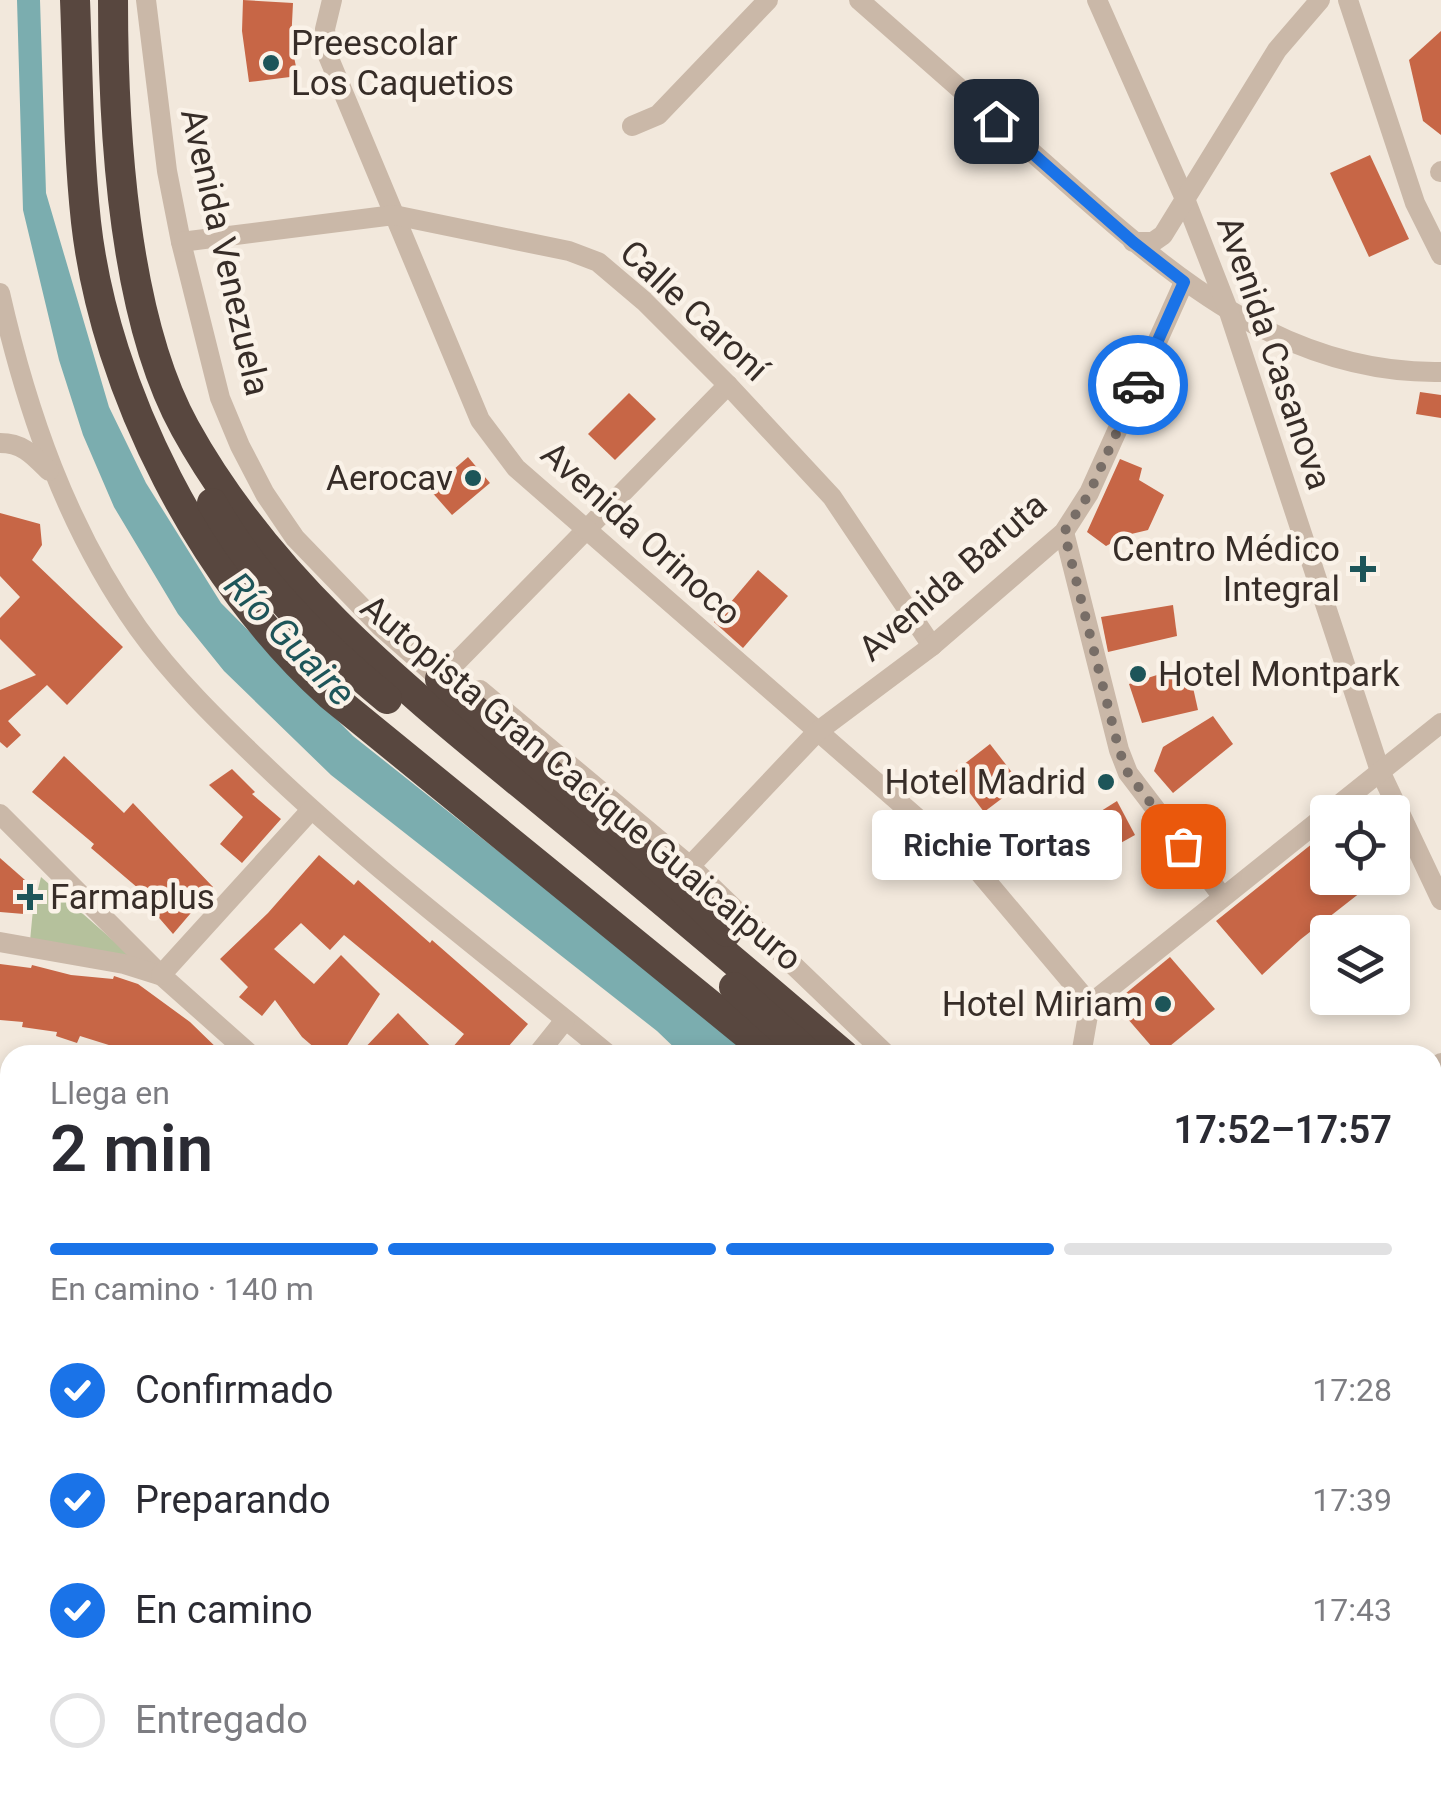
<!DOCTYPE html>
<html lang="es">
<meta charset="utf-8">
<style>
:root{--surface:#fff;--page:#f7f7f7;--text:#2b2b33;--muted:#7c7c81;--line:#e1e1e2;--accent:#1a73e8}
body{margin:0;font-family:Roboto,sans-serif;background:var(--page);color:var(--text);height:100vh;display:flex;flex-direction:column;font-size:38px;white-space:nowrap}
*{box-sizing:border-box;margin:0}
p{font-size:32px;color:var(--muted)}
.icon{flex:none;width:55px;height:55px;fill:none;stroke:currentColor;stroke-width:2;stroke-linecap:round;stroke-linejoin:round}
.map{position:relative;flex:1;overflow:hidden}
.side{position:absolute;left:0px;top:1045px;width:1442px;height:750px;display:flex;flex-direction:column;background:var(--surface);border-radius:30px 30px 0 0;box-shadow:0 5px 15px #0003}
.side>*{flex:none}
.buttons{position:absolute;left:1310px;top:795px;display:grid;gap:20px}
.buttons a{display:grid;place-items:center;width:100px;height:100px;border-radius:10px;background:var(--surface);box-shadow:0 5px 15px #0003;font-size:50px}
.pin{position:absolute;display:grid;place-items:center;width:85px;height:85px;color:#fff;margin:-42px;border-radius:20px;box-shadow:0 5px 15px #0006}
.courier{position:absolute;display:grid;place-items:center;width:100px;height:100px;margin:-50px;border:8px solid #1a73e8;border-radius:50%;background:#fff;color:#222;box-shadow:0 2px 12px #0007}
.bubble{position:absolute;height:70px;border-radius:10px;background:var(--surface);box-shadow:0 5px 15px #0003;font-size:32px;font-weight:600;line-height:70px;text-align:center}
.overview em{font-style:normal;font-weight:600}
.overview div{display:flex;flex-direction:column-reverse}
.overview{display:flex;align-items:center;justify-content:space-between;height:170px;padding:0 50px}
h1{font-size:65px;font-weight:600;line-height:75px}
.bar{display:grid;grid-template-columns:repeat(4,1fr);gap:15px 10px;align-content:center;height:120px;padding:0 50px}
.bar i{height:12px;border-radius:8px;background:var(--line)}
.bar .current{background:var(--accent)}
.bar p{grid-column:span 4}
ol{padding:0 50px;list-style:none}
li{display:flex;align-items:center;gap:30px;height:110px}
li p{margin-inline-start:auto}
li .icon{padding:10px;border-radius:50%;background:var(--accent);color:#fff;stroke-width:4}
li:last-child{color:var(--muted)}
li i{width:55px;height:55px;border:5px solid var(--line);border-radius:50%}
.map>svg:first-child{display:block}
</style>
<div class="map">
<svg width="1441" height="1795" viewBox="0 0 1441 1795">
<rect width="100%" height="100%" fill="#f2e8dc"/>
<polygon fill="#b5c19c" points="41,877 132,957 30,941 33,909"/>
<polygon fill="#7badaf" points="17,0 40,0 46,193 109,407 146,483 221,603 353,736 652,973 749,1055 682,1055 657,1031 331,775 224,671 178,614 114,507 83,435 59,360 23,210"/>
<g fill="#c76646">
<polygon points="243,0 293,3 291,43 298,76 249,82 242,31"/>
<polygon points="1441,31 1441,135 1423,121 1409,60"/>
<polygon points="1370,155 1409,239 1369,257 1330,173"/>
<polygon points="1420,392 1441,395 1441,418 1416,414"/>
<polygon points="629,393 656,419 615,460 588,434"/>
<polygon points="468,457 490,483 452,515 430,490"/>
<polygon points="1120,459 1142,468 1139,480 1164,495 1148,530 1127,535 1106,546 1087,532"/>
<polygon points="0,513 40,524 42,545 32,560 123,647 67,705 47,685 8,721 21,735 7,748 0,742 0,690 36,675 0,639 0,618 20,597 0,576"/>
<polygon points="758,570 788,596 743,648 714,622"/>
<polygon points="1173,605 1177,636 1108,652 1101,617"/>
<polygon points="1188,665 1198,710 1142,723 1129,684"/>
<polygon points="1213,716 1233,744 1173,793 1154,771 1163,747"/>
<polygon points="990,744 1021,784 984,812 954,772"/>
<polygon points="64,756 124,813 133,803 213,887 173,934 154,912 159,906 91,848 94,844 32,792"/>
<polygon points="232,769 255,792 252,794 281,819 242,863 220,844 243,817 209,785"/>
<polygon points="1117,801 1135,835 1099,855 1082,823"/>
<polygon points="1328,831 1328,878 1379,878 1301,939 1262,975 1216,921"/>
<polygon points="319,855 354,885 358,880 430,943 432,940 528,1024 501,1055 446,1055 464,1034 344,935 330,950 301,923 274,949 314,984 341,955 380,994 341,1055 323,1055 302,1037 275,1000 262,1016 239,997 248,987 220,959 268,913"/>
<polygon points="0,858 33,887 36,898 33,909 24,914 0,912"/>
<polygon points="1170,957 1215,1009 1159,1055 1114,1003"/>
<polygon points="0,964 31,968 32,965 71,975 113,979 114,976 138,984 190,1022 224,1055 124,1055 128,1051 80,1036 77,1043 56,1036 57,1032 22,1027 23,1022 0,1020"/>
<polygon points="398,1013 439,1055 358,1055"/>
</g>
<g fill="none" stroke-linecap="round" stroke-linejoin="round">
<g stroke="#cab8a8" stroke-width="20">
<polyline points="146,0 167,171 181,242 220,398 240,446 265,494 295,538 381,627 440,679 728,385"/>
<polyline points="332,0 325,29 328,56 480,420 516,468 978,871 1090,1004"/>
<path d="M859,0c61,54 122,108 183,161 116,103 234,214 399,211"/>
<polyline points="1097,0 1185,199 1229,312 1380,771 1441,900"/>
<polyline points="1348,0 1415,203 1441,255"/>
<polyline points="632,126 658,115 768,0"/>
<polyline points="1440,172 1441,171"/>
<polyline points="181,242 394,215 569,251 598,262 644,301 728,385 832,497 932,646"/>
<polyline points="1133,242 1153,242 1163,235 1277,50 1320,0"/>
<path d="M0,293c27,119 67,235 138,335 35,49 79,92 123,134 109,105 231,196 348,293"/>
<path d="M0,443c23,0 33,12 49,28"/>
<polyline points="1064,532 1119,750 1128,773 1222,896"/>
<polyline points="480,690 690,866 887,1055"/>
<polyline points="0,814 161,975 251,1055"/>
<polyline points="690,866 817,732 932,646 1064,532 1089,493 1184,282"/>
<polyline points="0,942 124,964 159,975"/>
<polyline points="161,975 311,810"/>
<polyline points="537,1055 565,1020"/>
<polyline points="1081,1055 1090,1004 1441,723"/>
<polyline points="1432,1071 1441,1063"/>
<polyline points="0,1477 10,1466"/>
<polyline points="0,1598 10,1595"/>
<polyline points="1432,1621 1441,1596"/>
<polyline points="0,1728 10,1722"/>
<polyline points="153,1785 156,1795"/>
<polyline points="567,1785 568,1795"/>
<polyline points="912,1785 912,1795"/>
<polyline points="1132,1785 1138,1795"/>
<polyline points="1151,1785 1157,1795"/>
<polyline points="450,1795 454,1785"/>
</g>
<g stroke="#58473f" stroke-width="30">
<path d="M75,0c3,74 3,148 11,222 19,169 117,359 244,473l442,360"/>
<path d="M113,0c0,127 10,316 72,428 87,158 228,267 364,379 99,81 197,164 295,248"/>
<path d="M212,503c44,78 106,139 175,196"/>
<path d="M440,679c95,86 197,162 287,253"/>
<polyline points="734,987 810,1055"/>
<polyline points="1308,1785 1314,1795"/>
<polyline points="1357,1785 1364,1795"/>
<polyline points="1415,1785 1419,1795"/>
</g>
</g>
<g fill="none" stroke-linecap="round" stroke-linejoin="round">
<polyline stroke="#786e67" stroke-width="10" stroke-dasharray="0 18" points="1138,385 1089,494 1064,532 1119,750 1128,773 1183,846"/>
<polyline stroke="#1a73e8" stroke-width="12" points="996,121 1133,242 1184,282 1138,385"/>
</g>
<g fill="#1d5559" stroke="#faf2e8" stroke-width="4">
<circle cx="271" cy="63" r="10"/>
<circle cx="473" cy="478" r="10"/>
<path d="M1358 554h10v10h10v10h-10v10h-10v-10h-10v-10h10z"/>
<circle cx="1138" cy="674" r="10"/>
<circle cx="1106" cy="782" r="10"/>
<path d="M25 882h10v10h10v10h-10v10h-10v-10h-10v-10h10z"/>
<circle cx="1163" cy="1004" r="10"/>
</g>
<g text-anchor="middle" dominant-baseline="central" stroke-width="9" stroke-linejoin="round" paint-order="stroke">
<g font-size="35" fill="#372d28" stroke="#faf2e8" text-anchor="end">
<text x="291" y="43" text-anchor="start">Preescolar<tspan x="291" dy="40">Los Caquetios</tspan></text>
<text x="453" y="478">Aerocav</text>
<text x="1340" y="549">Centro Médico<tspan x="1340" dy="40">Integral</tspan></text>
<text x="1158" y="674" text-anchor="start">Hotel Montpark</text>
<text x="1086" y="782">Hotel Madrid</text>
<text x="50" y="897" text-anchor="start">Farmaplus</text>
<text x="1143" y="1004">Hotel Miriam</text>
</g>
<g font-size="35" fill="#372d28" stroke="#faf2e8">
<text transform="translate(225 252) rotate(77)">Avenida Venezuela</text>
<text transform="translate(694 311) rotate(43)">Calle Caroní</text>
<text transform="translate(1274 353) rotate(71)">Avenida Casanova</text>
<text transform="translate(641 534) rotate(42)">Avenida Orinoco</text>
<text transform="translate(953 577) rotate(-41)">Avenida Baruta</text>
<text transform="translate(581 783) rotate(40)">Autopista Gran Cacique Guaicaipuro</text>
</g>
<g font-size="38" font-style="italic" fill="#1d5559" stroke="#faf2e8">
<text transform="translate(290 639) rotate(46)">Río Guaire</text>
</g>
</g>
</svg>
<div class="buttons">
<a><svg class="icon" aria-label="locate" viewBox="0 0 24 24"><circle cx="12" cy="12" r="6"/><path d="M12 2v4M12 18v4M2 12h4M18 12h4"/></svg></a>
<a><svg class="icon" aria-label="layers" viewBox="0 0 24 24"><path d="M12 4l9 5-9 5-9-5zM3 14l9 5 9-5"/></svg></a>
</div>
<div class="pin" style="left:1183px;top:846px;background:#ea580c"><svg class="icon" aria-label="bag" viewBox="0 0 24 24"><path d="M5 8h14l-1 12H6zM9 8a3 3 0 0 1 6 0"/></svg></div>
<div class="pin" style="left:996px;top:121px;background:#1f2937"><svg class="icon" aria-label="home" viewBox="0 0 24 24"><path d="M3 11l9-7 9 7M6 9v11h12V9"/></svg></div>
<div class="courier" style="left:1138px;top:385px"><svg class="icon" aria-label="car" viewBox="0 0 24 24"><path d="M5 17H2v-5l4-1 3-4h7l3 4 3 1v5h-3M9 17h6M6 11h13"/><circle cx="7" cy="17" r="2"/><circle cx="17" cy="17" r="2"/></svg></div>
<div class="bubble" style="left:872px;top:810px;width:250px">Richie Tortas</div>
<section class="side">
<div class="overview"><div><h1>2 min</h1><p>Llega en</p></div><em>17:52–17:57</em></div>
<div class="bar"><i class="current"></i><i class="current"></i><i class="current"></i><i></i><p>En camino · 140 m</p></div>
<ol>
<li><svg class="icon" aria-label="check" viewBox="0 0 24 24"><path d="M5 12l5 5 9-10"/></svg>Confirmado<p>17:28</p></li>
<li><svg class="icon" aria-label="check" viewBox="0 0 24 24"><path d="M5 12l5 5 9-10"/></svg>Preparando<p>17:39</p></li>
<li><svg class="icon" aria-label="check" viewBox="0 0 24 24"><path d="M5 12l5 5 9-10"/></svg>En camino<p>17:43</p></li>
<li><i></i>Entregado</li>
</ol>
</section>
</div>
